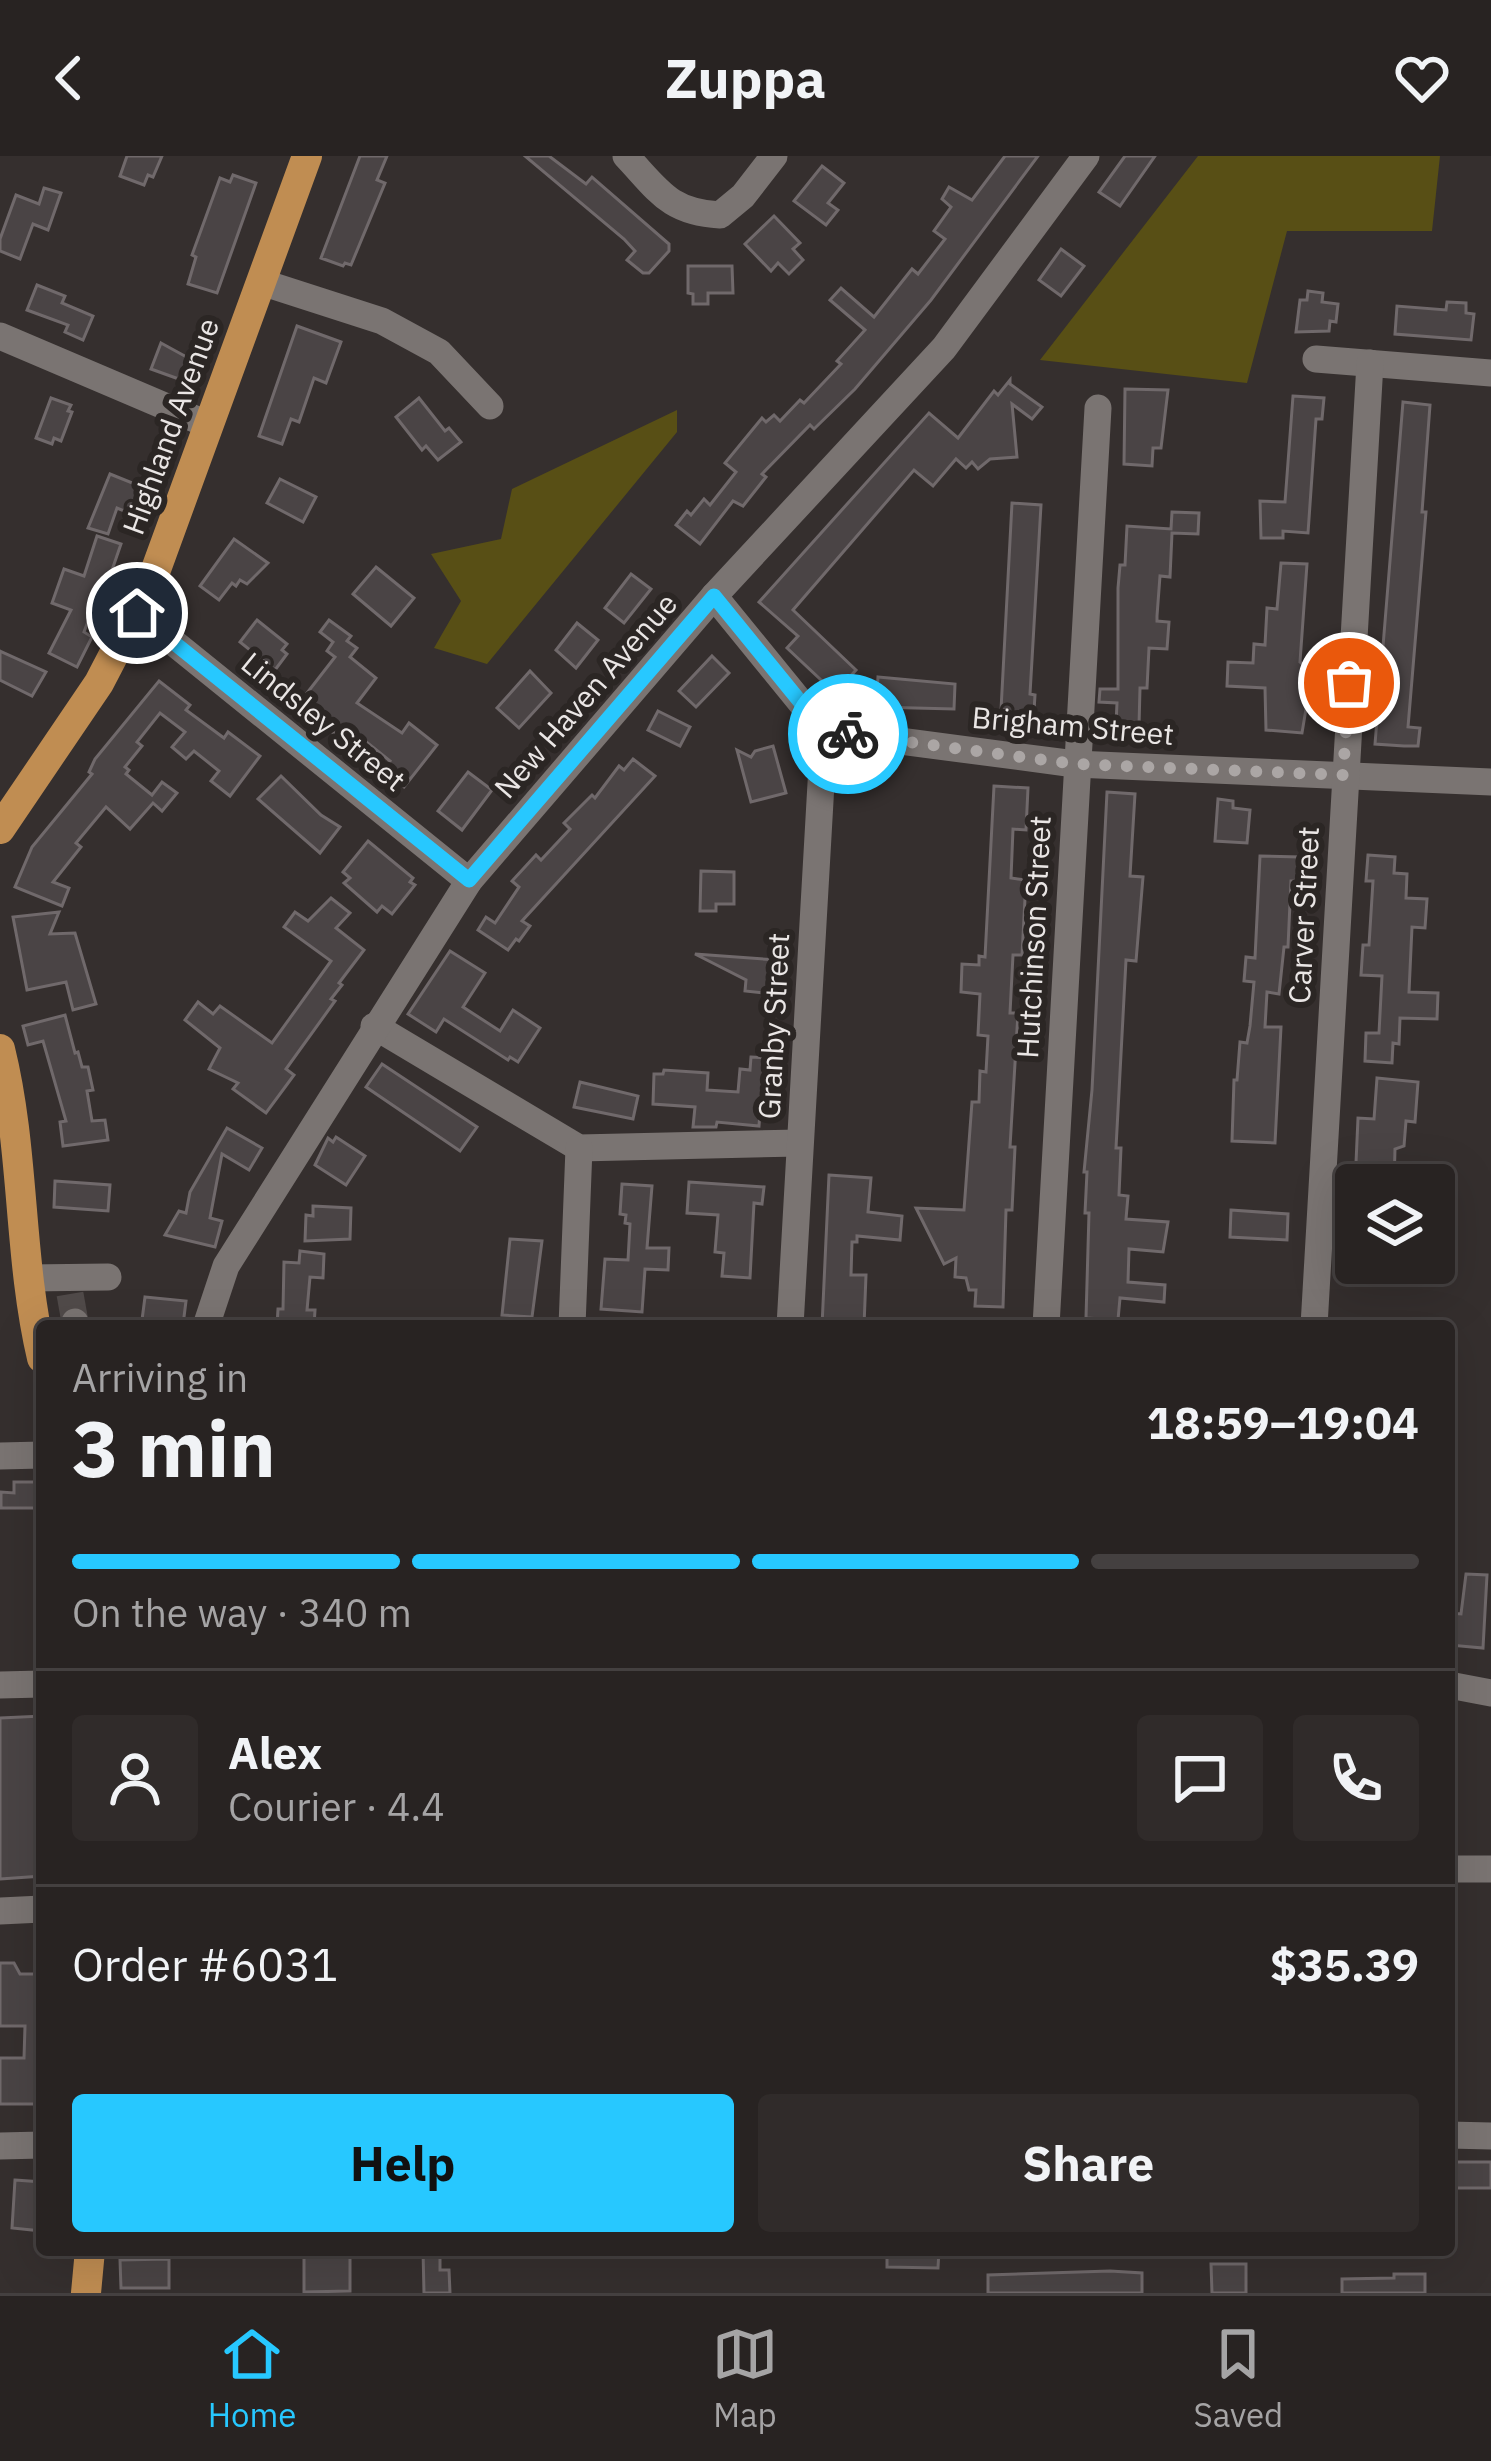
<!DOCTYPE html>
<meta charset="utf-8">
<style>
:root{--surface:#282322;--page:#302b2a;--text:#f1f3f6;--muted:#a5a4a5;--line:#444040;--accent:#27c8ff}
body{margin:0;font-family:"IBM Plex Sans",sans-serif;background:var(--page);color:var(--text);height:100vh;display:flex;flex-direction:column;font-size:45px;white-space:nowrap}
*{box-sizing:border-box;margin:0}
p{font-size:39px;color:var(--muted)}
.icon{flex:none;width:66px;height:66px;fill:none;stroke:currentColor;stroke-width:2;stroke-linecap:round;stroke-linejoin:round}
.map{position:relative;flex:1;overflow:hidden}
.details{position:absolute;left:36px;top:1164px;width:1419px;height:936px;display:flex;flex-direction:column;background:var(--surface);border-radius:12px;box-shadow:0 12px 48px #0002,0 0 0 3px var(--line)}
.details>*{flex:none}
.tools{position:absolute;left:1335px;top:1008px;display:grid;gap:24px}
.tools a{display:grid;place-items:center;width:120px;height:120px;border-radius:12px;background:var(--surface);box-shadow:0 12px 48px #0002,0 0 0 3px var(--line);font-size:60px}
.pin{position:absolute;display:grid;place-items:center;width:102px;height:102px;color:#fff;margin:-51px;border:6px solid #fff;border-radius:50%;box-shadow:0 3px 12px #0007}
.courier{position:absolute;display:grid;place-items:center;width:120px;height:120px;margin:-60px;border:9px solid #27c8ff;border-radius:50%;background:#fff;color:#222;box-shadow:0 3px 15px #0007}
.head em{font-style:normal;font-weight:700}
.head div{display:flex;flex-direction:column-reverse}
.head{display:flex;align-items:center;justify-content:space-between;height:204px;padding:0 36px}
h1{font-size:78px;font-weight:700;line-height:90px}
.bar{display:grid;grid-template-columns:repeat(4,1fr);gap:18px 12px;align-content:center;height:144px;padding:0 36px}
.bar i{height:15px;border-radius:9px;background:var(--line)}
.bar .on{background:var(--accent)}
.bar p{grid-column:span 4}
.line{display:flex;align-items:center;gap:30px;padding:0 36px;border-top:3px solid var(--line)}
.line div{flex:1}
.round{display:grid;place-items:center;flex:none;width:126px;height:126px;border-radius:12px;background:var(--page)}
.action{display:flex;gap:24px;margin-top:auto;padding:24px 36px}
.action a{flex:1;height:138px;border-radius:12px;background:var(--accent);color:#111;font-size:48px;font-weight:700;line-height:138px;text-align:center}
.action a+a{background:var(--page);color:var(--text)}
header{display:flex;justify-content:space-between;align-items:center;height:156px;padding:0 36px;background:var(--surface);font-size:54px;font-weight:700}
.menu{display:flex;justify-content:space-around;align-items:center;height:168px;border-top:3px solid var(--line);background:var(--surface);font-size:33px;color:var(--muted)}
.menu a{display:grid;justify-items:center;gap:6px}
.menu .on{color:var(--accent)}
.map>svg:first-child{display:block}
</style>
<header><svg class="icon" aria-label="back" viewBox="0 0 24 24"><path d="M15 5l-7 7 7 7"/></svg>Zuppa<svg class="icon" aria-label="heart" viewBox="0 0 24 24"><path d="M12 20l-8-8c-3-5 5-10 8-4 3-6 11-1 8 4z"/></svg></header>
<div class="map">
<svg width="1491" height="2137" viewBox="0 0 1491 2137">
<rect width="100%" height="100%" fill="#352f2e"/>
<g fill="#584f15">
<polygon points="1198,0 1440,0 1432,75 1287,75 1247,227 1040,204"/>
<polygon points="677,254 677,276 487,508 434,492 461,445 431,398 501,383 512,333"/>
</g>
<g fill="#4a4445" stroke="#70696b" stroke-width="3">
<polygon points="127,0 162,0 153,21 148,19 144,29 120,20"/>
<polygon points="360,0 387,0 377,24 385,27 351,109 345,107 343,110 321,102"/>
<polygon points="525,0 549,0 586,28 592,21 669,88 669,95 649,117 643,117 627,104 635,95 624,83"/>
<polygon points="1005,0 1038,0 931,144 855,233 814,273 810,269 762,318 766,321 743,350 733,345 700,388 676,369 687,355 691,359 704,343 710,349 736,316 725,307 762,262 766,266 774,259 780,265 800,244 804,247 841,208 837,205 865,174 830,144 841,132 874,161 912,113 918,118 945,83 934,75 951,51 942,43 949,31 972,44"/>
<polygon points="1125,0 1155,0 1120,50 1099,36"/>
<polygon points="822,10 844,27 828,47 838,54 826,69 794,45"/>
<polygon points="233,19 256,27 217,137 188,128 196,101 192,99 220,22 230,26"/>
<polygon points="44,32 61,37 48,74 33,68 20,103 0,95 0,83 16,39 39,48"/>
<polygon points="774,60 800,87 793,93 803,104 789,118 778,107 771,115 745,88"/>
<polygon points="1061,93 1084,110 1061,140 1039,124"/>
<polygon points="688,110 732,110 733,137 708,137 708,148 693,148 693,138 688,137"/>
<polygon points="37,129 65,140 62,147 93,160 83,184 65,176 68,169 27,154"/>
<polygon points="1308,135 1323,137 1322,146 1338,148 1336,166 1330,165 1329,175 1296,176 1300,144 1307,144"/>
<polygon points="1447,146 1466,147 1466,157 1474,158 1471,184 1395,178 1397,150 1446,154"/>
<polygon points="297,170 341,186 326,227 314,222 299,266 291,263 282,288 259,280"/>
<polygon points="161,187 192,204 187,226 151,213"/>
<polygon points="1010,224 1010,228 1042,251 1032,263 1012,248 1017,301 990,303 978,313 972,306 966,312 956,303 933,330 914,314 793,454 856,514 835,537 787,492 798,480 759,446 929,257 958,282 994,235 998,239"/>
<polygon points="1125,233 1168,234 1161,292 1153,292 1152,310 1124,308"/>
<polygon points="1293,240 1324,242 1322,263 1316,263 1308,377 1283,375 1283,382 1261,382 1260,345 1285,346"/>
<polygon points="51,242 71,249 68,255 72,256 61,285 54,282 52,288 36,282"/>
<polygon points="419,242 445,275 449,272 461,286 438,304 426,290 422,294 396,261"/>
<polygon points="1403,246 1430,249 1422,356 1426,356 1408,571 1420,572 1418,590 1404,590 1375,588"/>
<polygon points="110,318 145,332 134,359 117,352 108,378 88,372"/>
<polygon points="280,323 316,341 303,366 267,347"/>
<polygon points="1012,347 1041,349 1030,538 1035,539 1033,571 1005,569 1006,554 1001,554"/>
<polygon points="1172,356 1199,357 1198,378 1172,377 1170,421 1160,420 1157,460 1157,465 1169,466 1167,493 1149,492 1147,532 1140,532 1139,570 1116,568 1117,547 1099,546 1100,533 1118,533 1118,432 1120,409 1125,409 1127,370 1171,373"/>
<polygon points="97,380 121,388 100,449 95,447 84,476 92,481 77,511 49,497 71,454 52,447 64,413 84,420"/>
<polygon points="234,383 268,407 247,428 240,424 236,430 232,427 219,444 200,430"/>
<polygon points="1281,407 1307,408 1300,506 1305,510 1302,541 1308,541 1302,577 1266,574 1265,532 1227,530 1228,506 1253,507 1254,488 1265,489 1267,452 1277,453"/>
<polygon points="376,411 414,442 391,470 353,438"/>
<polygon points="631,418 651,433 624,467 605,452"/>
<polygon points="257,464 287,488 282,494 287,498 275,514 240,486"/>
<polygon points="329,464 351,480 347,485 357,492 350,501 376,522 357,547 402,577 409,567 437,589 404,631 382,614 390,605 354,576 347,588 333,578 336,573 300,546 335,501 327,495 333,486 320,476"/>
<polygon points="577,467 598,484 576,512 556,494"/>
<polygon points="0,495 46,516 32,540 0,524"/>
<polygon points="712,500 729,517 696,551 679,535"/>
<polygon points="530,515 551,537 519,572 497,552"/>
<polygon points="878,521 955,528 954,553 876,551"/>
<polygon points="159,525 190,549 186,554 224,582 228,576 260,600 230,640 211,625 219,615 194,595 186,603 172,591 185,576 160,557 137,586 142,590 125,611 129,614 126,618 152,639 162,626 177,637 162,655 153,647 130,673 106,651 76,687 81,691 53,726 69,732 62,750 15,731 32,691 92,618 89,616 95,603"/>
<polygon points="658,555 690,571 680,590 648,574"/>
<polygon points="773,590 786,637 751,646 737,594 751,601 755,595"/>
<polygon points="633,603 655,620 522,765 530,770 519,785 516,783 508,794 478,774 486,761 495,767 519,731 512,725 536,699 541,704 570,673 564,667 592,639 595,642 619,610 624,614"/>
<polygon points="468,616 492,634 462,674 438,655"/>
<polygon points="281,620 321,659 340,671 320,697 258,643"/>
<polygon points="994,630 1028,632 1026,674 1013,673 1011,722 1026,724 1022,799 1013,799 1010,857 1018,857 1010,991 1015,991 1012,1054 1006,1054 1003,1151 975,1150 976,1134 969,1134 966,1122 955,1121 956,1102 944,1108 916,1052 964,1054 972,946 979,946 980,915 986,916 988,880 978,879 980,838 961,836 962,808 979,809 979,800 985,801"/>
<polygon points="1107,636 1135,638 1130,720 1143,721 1136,805 1126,804 1116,992 1121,992 1119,1039 1128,1040 1126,1063 1168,1066 1163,1096 1129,1093 1128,1126 1165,1129 1164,1146 1120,1142 1118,1164 1086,1162 1089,1057 1085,1057 1087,1016 1084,1016 1092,934"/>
<polygon points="1218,643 1233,645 1233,652 1250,654 1247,687 1215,685"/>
<polygon points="368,685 413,722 410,726 415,729 392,758 382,750 377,756 344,727 350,722 343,716"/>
<polygon points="1368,699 1395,701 1394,717 1407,718 1406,742 1427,743 1425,772 1412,771 1409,836 1438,837 1437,863 1400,862 1399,888 1393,887 1392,907 1365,905 1366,877 1379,877 1382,820 1361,819 1363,789 1369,789 1373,725 1366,725"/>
<polygon points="1260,700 1300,701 1300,725 1291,725 1288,791 1284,791 1279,838 1267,836 1265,871 1281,871 1275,987 1232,985 1234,924 1237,924 1240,886 1247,887 1250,870 1254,826 1244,825 1246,801 1255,802"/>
<polygon points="701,715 734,716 734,748 716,748 716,755 700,755"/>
<polygon points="331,742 350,757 336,772 364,794 339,827 342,829 331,843 335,845 286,913 294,919 266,957 233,933 238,927 209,913 220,892 185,864 198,846 213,858 220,850 272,887 331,805 284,771 295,756 308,765"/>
<polygon points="59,756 50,778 75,777 96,848 73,854 66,826 27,834 13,761"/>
<polygon points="450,795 485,817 463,851 500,875 513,854 540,872 518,906 510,901 508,904 444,863 436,876 408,858"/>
<polygon points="695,798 777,804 775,838 745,835 746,824"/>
<polygon points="65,859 75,897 78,896 82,911 88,911 93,934 87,935 92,965 105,964 108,984 63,990 60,966 66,965 43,885 28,889 23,870"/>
<polygon points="751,901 782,903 780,929 762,928 759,970 717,966 716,971 693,971 695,951 653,948 654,918 663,918 664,914 708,917 707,934 738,936 740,913 750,914"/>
<polygon points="382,908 477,971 460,995 366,931"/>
<polygon points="1377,922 1418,926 1415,966 1406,965 1404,990 1395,993 1394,1029 1355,1029 1358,962 1374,963"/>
<polygon points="580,926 638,940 633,963 574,951"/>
<polygon points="227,972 262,992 249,1014 222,998 210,1062 222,1065 215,1091 165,1079 179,1055 186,1057 190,1036"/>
<polygon points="336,981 365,1000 346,1029 315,1009 328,982 333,986"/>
<polygon points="829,1019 871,1022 868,1056 902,1060 900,1084 857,1080 857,1086 852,1086 851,1119 866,1119 864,1170 822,1170"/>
<polygon points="55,1025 110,1029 108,1055 54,1051"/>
<polygon points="689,1026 764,1031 762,1048 754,1047 750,1122 722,1120 724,1097 715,1096 718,1059 687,1057"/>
<polygon points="622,1028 652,1030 647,1092 669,1092 668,1114 645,1113 642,1156 601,1153 605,1103 628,1104 630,1068 625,1067 626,1059 620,1058"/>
<polygon points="313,1050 351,1052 350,1083 305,1085 306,1059 313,1060"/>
<polygon points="1231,1054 1288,1058 1287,1084 1230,1081"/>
<polygon points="510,1083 542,1085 532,1161 502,1159"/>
<polygon points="300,1095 324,1098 323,1122 310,1121 307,1154 315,1154 314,1170 277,1170 278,1153 283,1153 284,1106 299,1107"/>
<polygon points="145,1141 186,1145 183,1169 142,1164"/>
<polygon points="14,1326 42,1326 42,1352 1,1352 1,1336 14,1337"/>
<polygon points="1466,1418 1487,1419 1483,1492 1449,1489 1449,1457 1461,1458"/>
<polygon points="42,1560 42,1720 0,1723 0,1562"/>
<polygon points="0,1807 14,1807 20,1818 42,1818 42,1948 0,1948 0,1902 24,1902 25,1870 0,1870"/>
<rect x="1449" y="2006" width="42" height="26"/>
<polygon points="15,2024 42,2026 42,2075 12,2072"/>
<polygon points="304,2094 350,2094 350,2135 304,2136"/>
<polygon points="423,2094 440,2094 440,2114 449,2114 450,2137 424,2137"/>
<polygon points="887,2094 939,2094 938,2112 887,2111"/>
<polygon points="169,2103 169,2132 121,2132 120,2104"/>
<polygon points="1211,2108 1246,2108 1246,2137 1212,2137"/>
<polygon points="1110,2115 1142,2117 1142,2137 988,2137 988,2119"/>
<polygon points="1394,2118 1425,2118 1425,2137 1342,2137 1342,2123 1394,2122"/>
</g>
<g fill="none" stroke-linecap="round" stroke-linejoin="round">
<polyline stroke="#504a49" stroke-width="27" stroke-dasharray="27 14" stroke-linecap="butt" points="70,1138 75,1166"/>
<g stroke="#7a7472" stroke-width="27">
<path d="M626,0c33,35 43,56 94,59l23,-19 31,-40"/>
<polyline points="261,126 382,165 439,196 490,250"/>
<polyline points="0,180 209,269"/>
<polyline points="1316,203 1491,217"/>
<polyline points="714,440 824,575 1075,608 1491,626"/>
<polyline points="137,457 469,725"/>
<polyline points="374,870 579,992 799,987"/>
<polyline points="28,1122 108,1121"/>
<polyline points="73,1170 75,1166"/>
<polyline points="206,1170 226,1110 469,725 714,440 944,192 1086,0"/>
<polyline points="572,1170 579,992"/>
<polyline points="790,1170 824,575"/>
<polyline points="1046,1170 1098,252"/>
<polyline points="1314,1170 1370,207"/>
<polyline points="0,1300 42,1299"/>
<polyline points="0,1529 42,1528"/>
<polyline points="1449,1529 1491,1537"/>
<polyline points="1449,1713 1491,1713"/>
<polyline points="0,1755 42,1753"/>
<polyline points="1449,1979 1491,1980"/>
<polyline points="0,1990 42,1989"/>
</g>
<g stroke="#c08d52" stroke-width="30">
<polyline points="0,673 99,527 151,427 307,0"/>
<path d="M0,893c25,101 18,207 42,309"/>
<polyline points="86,2137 90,2094"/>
</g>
</g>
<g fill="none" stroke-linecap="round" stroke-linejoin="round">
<polyline stroke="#aba6a5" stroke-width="12" stroke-dasharray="0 21.6" points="848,578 1075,608 1343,619 1349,527"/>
<polyline stroke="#27c8ff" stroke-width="15" points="137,457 469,724 714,440 824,575 848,578"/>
</g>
<g text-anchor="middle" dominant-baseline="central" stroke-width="12" stroke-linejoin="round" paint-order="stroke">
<g font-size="30" fill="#eae6e5" stroke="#2b2624">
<text transform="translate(170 270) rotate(-70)">Highland Avenue</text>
<text transform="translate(585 539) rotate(-49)">New Haven Avenue</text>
<text transform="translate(324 565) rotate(39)">Lindsley Street</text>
<text transform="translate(1073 569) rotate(5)">Brigham Street</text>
<text transform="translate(1303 759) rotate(-87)">Carver Street</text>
<text transform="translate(1033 781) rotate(-87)">Hutchinson Street</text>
<text transform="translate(773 870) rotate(-87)">Granby Street</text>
</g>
</g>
</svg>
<div class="tools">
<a><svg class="icon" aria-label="layers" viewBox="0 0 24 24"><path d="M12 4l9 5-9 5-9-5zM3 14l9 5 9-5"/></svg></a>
</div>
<div class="pin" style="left:1349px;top:527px;background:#ea580c"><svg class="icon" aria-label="bag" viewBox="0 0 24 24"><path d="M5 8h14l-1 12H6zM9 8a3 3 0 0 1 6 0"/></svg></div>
<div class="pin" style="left:137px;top:457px;background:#1f2937"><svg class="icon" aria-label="home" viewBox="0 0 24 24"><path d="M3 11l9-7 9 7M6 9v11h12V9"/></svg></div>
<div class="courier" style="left:848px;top:578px"><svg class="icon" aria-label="bike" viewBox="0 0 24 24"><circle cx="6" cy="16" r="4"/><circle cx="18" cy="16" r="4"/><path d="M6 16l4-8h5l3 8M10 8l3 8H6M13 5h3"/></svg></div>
<section class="details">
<div class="head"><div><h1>3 min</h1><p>Arriving in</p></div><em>18:59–19:04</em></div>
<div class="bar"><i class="on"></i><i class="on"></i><i class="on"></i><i></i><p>On the way · 340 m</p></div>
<div class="line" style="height:216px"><a class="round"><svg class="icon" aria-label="person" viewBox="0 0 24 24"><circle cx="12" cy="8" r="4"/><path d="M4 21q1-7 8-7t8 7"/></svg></a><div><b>Alex</b><p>Courier · 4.4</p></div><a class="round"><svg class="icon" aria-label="chat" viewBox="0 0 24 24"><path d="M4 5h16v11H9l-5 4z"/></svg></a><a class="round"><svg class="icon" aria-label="phone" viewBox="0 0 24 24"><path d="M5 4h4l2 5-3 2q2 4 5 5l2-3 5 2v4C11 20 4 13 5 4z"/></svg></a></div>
<div class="line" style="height:156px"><div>Order #6031</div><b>$35.39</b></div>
<div class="action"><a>Help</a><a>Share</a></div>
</section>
</div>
<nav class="menu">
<a class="on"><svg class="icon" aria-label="home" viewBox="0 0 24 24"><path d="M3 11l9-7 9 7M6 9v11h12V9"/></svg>Home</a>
<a><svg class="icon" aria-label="map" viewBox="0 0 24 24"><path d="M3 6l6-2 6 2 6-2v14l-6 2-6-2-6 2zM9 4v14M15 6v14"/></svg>Map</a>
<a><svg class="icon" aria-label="saved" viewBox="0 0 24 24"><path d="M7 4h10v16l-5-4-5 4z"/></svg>Saved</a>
</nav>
